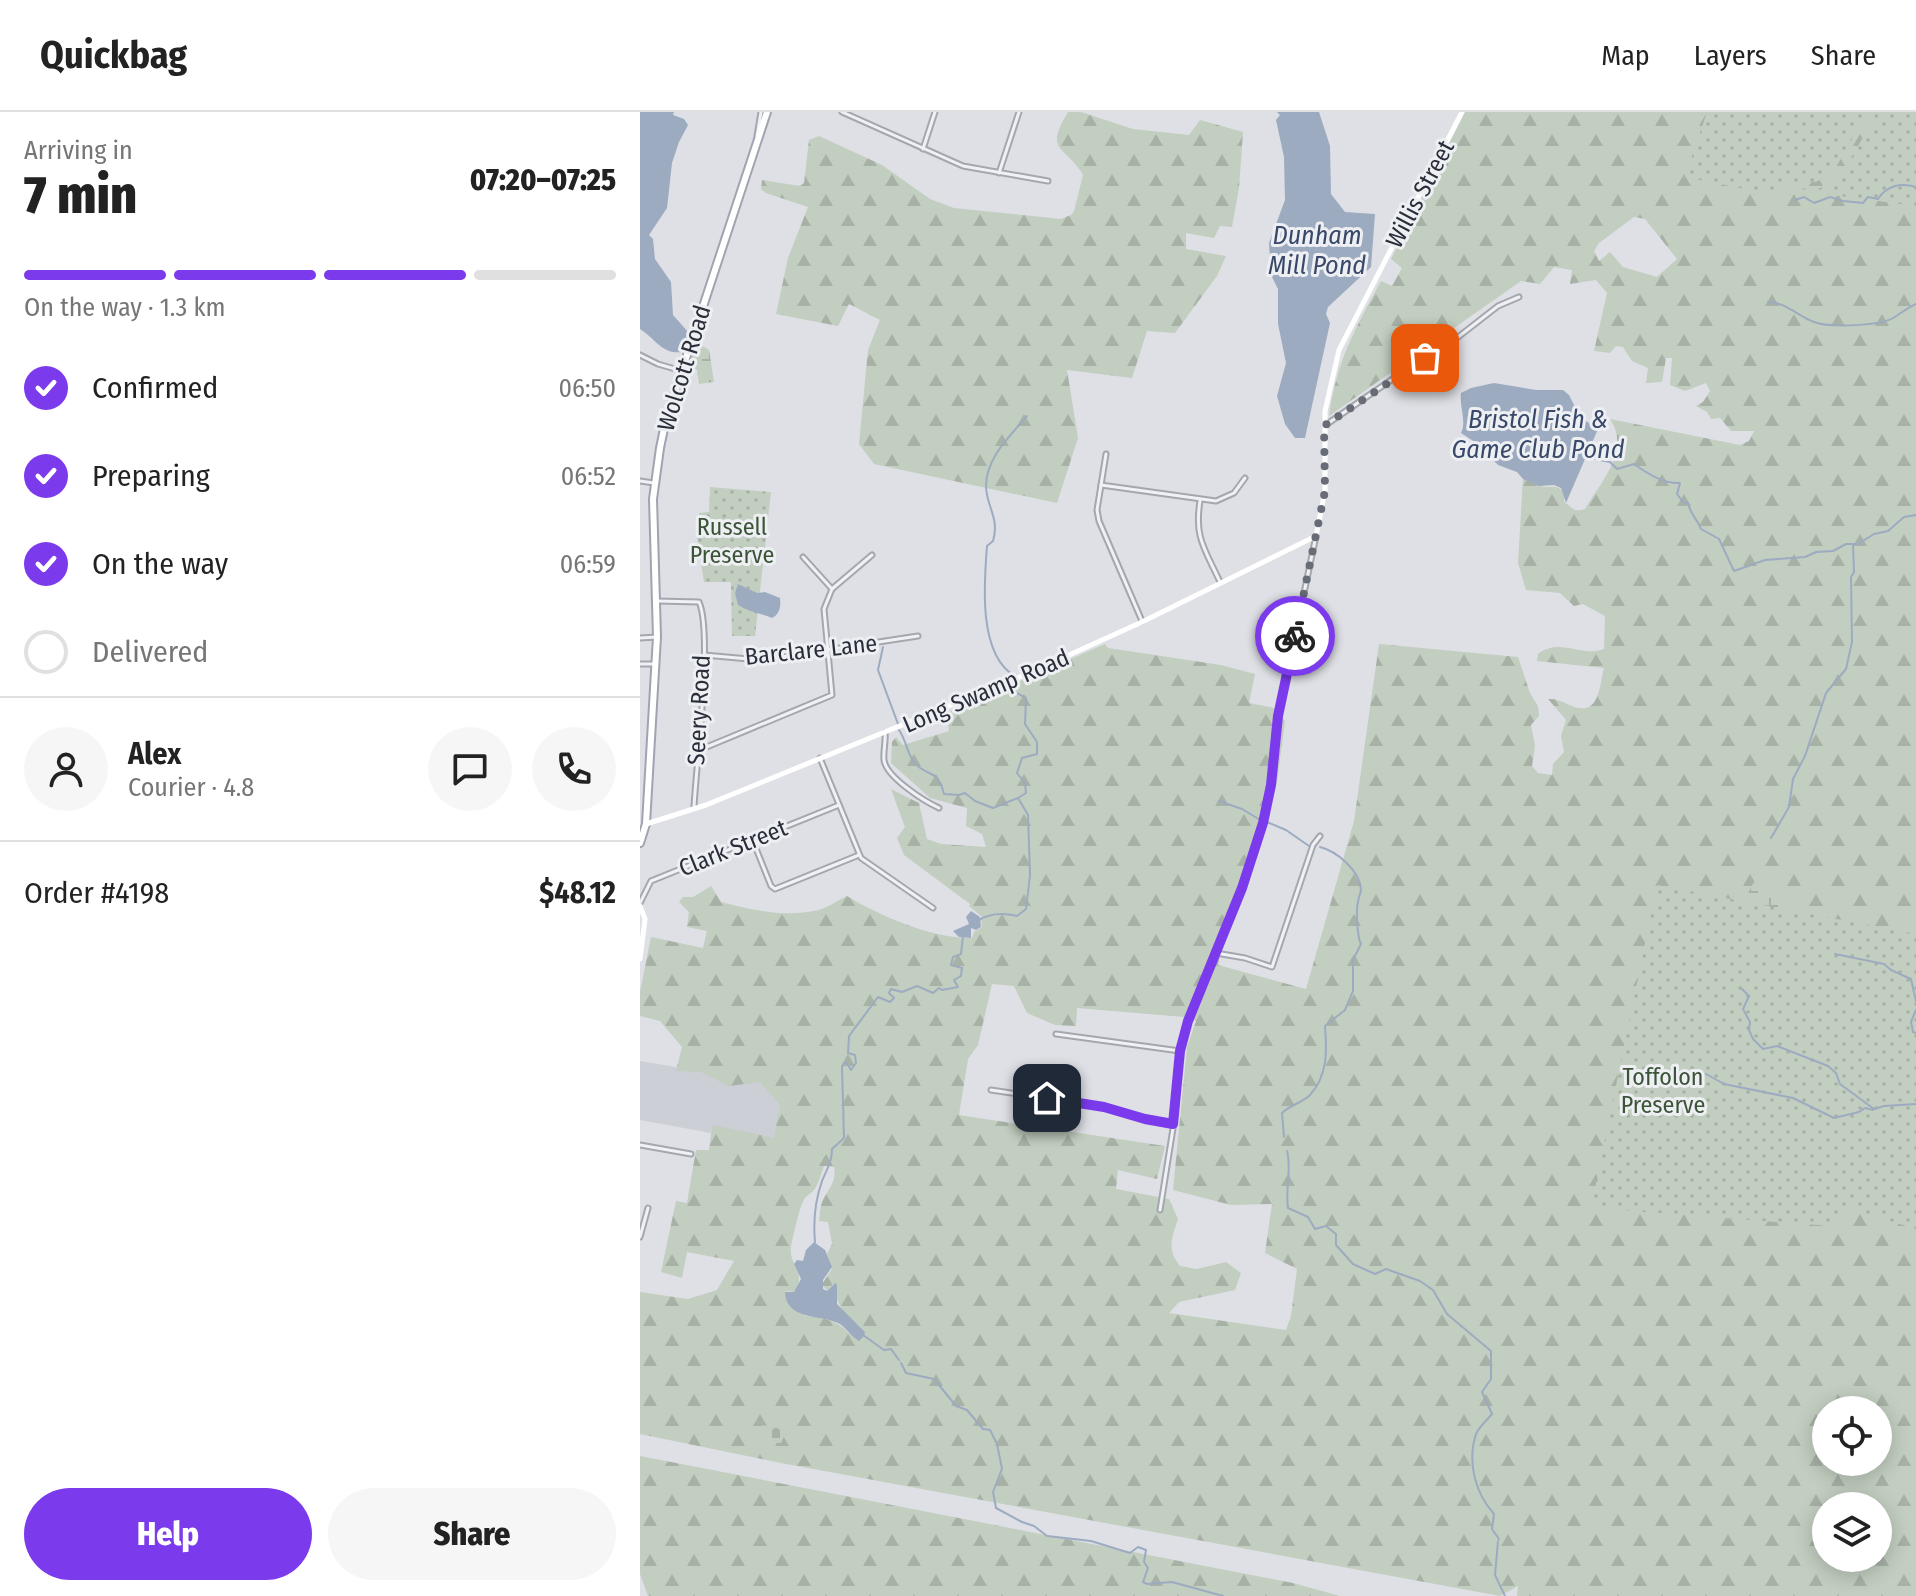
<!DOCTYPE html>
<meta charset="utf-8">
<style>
:root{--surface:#fff;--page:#f6f6f6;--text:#222;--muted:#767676;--line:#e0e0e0;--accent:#7c3aed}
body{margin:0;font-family:"Fira Sans Condensed",sans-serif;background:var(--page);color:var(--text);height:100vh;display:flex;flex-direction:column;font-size:30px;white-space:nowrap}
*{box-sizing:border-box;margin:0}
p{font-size:26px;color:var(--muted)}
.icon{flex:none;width:44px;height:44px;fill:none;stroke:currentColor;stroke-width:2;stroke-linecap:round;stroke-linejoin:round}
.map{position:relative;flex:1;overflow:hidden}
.side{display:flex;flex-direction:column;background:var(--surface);width:640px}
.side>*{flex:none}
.controls{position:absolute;left:1172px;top:1284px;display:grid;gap:16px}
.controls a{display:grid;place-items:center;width:80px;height:80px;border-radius:50%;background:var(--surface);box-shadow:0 4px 20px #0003;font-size:40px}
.pin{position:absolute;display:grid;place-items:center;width:68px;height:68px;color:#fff;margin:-34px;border-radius:16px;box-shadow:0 4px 12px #0006}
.courier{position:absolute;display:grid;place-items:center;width:80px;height:80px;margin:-40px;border:6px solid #7c3aed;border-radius:50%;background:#fff;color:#222;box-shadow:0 2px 10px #0007}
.head em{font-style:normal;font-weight:800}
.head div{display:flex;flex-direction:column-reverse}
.head{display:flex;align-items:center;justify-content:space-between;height:136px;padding:0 24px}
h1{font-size:52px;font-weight:800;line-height:60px}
.bar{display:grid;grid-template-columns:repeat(4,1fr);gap:12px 8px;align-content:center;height:96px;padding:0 24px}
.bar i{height:10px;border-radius:6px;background:var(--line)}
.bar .current{background:var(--accent)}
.bar p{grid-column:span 4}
.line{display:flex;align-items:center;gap:20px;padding:0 24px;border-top:2px solid var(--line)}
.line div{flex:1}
.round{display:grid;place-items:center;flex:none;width:84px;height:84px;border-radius:42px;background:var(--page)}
ol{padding:0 24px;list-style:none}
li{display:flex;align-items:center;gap:24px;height:88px}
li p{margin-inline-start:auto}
li .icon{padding:8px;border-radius:50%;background:var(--accent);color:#fff;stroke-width:4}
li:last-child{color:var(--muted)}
li i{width:44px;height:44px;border:4px solid var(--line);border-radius:50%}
.primary-button{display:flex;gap:16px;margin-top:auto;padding:16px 24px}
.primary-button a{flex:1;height:92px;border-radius:48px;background:var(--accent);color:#fff;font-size:32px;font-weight:800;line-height:92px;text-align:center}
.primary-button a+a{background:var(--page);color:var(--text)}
header{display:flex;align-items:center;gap:48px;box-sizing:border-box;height:112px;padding:0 40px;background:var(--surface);border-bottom:2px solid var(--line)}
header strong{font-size:38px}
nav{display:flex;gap:44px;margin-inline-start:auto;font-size:28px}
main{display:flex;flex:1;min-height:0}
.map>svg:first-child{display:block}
</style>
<header>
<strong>Quickbag</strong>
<nav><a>Map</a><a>Layers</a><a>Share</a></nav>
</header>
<main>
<section class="side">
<div class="head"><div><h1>7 min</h1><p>Arriving in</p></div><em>07:20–07:25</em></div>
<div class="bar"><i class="current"></i><i class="current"></i><i class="current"></i><i></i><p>On the way · 1.3 km</p></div>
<ol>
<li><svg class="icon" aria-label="check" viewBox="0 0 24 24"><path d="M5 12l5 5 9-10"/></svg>Confirmed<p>06:50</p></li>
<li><svg class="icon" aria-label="check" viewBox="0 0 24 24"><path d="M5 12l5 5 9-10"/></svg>Preparing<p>06:52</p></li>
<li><svg class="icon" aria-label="check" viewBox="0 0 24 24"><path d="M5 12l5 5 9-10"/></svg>On the way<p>06:59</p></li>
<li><i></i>Delivered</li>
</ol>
<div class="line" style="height:144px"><a class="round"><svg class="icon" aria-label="person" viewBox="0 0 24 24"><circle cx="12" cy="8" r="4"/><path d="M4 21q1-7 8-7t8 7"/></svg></a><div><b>Alex</b><p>Courier · 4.8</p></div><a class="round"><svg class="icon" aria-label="chat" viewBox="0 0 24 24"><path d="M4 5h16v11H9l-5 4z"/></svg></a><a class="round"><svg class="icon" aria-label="phone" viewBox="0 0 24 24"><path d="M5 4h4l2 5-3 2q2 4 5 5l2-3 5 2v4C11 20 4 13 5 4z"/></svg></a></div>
<div class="line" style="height:104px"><div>Order #4198</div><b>$48.12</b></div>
<div class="primary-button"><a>Help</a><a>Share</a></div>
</section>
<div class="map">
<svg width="1276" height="1484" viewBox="0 0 1276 1484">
<defs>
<pattern id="forest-firs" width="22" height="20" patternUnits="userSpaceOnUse" patternTransform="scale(2)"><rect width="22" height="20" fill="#c2cec0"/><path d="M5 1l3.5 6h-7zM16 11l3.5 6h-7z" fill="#a7b1a6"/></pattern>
<pattern id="wetland-marsh" width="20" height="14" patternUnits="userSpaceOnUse" patternTransform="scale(2)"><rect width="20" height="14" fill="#c2cec0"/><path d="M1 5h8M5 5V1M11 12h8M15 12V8" fill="none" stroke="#a7b1a6"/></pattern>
<pattern id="cemetery-stones" width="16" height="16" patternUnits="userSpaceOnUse" patternTransform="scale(2)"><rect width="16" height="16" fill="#c2cec0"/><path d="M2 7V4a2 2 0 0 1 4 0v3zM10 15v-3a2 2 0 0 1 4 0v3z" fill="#a7b1a6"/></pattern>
<pattern id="park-dots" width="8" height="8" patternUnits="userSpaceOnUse" patternTransform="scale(2)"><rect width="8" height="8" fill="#c2cec0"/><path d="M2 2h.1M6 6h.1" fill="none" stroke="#a7b1a6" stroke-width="1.8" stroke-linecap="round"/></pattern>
</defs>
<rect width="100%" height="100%" fill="#dee0e5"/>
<polygon fill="#cccfd6" points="0,949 147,974 124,1115 68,1047 71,1021 0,1008"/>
<g fill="url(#forest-firs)" fill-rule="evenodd">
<path d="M428,0h13l52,17 56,6 11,-15 43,12 -4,56 -7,39 -12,-1 -6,12 -28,-5v16l40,7 -9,20 -42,57 -28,-2 -15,47 -65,-8 11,68 -21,65 -183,-39 -15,-20 9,-94 12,-30 -31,-16 -11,22 -62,-12 12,-56 20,-51 -42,-14 -5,-4 1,-9 38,6 4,-3 5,-43 10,-4 63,29 48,34 24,9 107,11 10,-4 3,-4 9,-36c-17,-30 -40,-22 -15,-63z"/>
<path d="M825,0h451v1484h-399l1,-10 -18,10 -719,-133 -141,-29v-142l48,7 29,-9 17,-29 -47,-9 -5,26 -21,-6 15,-71 11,2 9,-53h13l4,-25 61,13 6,-33 -20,-23 -31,4 -28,-14 -25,-1 6,-24 -22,-26 -20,-5v-24l11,-55 52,11 4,-17 -20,-4 2,-15 -10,-10 4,-5h10l18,-11 10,16c32,8 64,16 97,8 10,-2 20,-10 29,-14 33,20 86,43 125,42l2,-6 8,-5 -1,-11 -12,-10 1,-2 -66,-49 -7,-17 8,-11 -14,-38 28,14 8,36 14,5 45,3 -4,-13 -16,-8 1,-18 -37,-10 -39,-35 1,-21 4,-5 7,8 46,-14 -2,-18 158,-69 3,4 113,17 34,9 -6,29 25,5 11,13 -8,61 -18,63 -38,105 -3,15 88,24 48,-168 25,-177 139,13 12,36 8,13 1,10 -8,9 4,21 -3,20 6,7 14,2 1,-11 11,-12 -3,-16 5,-16 -18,-21c13,-1 19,7 31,9 21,4 21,-26 25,-40l-67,-7 1,-7c23,-17 43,4 66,-5l1,-33 -22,-12 -9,2 -14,-13 -34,-3 -8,-27 5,-84c7,1 11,6 18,7 10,3 14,-3 23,6v10c8,5 10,11 21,7 16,-27 46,-59 25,-90l130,26 9,-4 5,-10h-23l-11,-13 -9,1 -4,-7 -11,-6 7,-4 7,-11 -4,-8 -21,8 -15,-6 2,-27h-6l-4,24 -16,1 2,-15 -16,-7 -9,-14 -7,-1 -6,7 -16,-2 13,-58 -11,-13 -26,4 2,-14 -18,-3 -14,17 -19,-3 -192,135c8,-56 26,-87 52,-135l11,5 10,-18 -11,-9zM994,105l11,2 32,40 -20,18 -34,-10 -13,-15 -11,9 -5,-10 5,-8zM352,872l22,2 13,27 28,12 21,1 1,-18 107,9 12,4 -9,26 -14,143 58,15 41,-1 -7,49 32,16 -6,47 -5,14 -117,-17 10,-11 56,-12 6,-17 -15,-11 -29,7 -17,-3c-14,-17 -8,-28 -2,-47l-9,-20 -53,-10 2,-19 39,9 8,-33 -206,-31 9,-56 10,-14zM184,1054l10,1c3,14 -5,21 -11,33 -3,6 -3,15 -4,21l9,1 4,22 -5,10 5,15 -10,15 5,7 6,-7c7,30 10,25 30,46l-12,5c-12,-14 -28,-18 -46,-19l-19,-25 8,1c14,-18 -6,-26 -3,-46 2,-9 9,-42 14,-48 2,-3 7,-5 9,-8 5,-7 7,-16 10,-24zM1186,1298h52v52h-52zM1186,1394h52v52h-52z"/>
<polygon points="0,1344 653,1471 700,1484 8,1484 0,1462"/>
</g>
<g fill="url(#wetland-marsh)">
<polygon points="56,230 69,238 74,270 59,272 57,258 49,253"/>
<polygon points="1114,770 1128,774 1140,787 1165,798 1167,802 1099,798"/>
</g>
<polygon fill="url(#cemetery-stones)" points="122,1313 147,1318 141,1331 120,1330"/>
<g fill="url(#park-dots)">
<polygon points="1067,0 1227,0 1194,59 1176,70 1163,68 1125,81 1045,65"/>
<path d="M1237,0h39v94l-121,-16c8,-3 17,0 25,-2 24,-7 44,-55 57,-76z"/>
<polygon points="70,375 131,380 115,524 92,524 91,470 64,470 57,426 59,401 69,400"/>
<polygon points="1017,773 1276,822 1276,1117 1210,1097 1191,1114 951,1096"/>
</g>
<g fill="#9dabc1">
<path d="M0,0h34l-1,3 11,4 4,6 -9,17 -7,21 -5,45 -18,27 4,4 2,20 16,23 2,33 16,18 -7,19c-20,3 -27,-14 -42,-23z"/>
<polygon points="637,0 679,0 690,34 691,82 705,100 735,102 731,155 688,195 686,202 690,211 665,326 655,326 645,312 637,284 646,251 638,212 638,177 631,163 629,131 645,88 644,45 636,8 640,3"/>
<path d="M854,271l42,7h27l6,5 11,22 18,12 -32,74 -5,-15 -7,-3 -15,1 -16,-7 -6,-7 -19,-7 -20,-21 -17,-11c6,-12 -2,-26 0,-40l10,-5z"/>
<path d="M98,472l19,9 8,-1 15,6c1,8 0,16 -8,20 -12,-5 -23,-6 -34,-13l-3,-12z"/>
<path d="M683,497c-1,14 -16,35 -26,45l1,-19 5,-13 7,-1z"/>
<polygon points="331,799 340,805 341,815 336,818 331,816 331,826 319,825 313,819 329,812 326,805"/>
<path d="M174,1130l11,8 7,17 -9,13v9l4,2 8,-8 2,2v19l28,28 -1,4 -5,5c-7,-4 -12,-12 -19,-17 -19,-10 -54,-3 -55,-32h9l7,-13 -7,-15 3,-4 6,1 3,-11z"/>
</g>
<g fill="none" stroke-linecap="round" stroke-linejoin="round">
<g stroke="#9dabc1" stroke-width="2">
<path d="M1155,88l9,-3 10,6 16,-6 13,4 20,2 5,-6 10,2c8,-13 23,-17 38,-12"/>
<path d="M1128,190c17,0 30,14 46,20 15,6 68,4 81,-5 7,-5 13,-9 21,-13"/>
<path d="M955,347l15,3 7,7 17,-5c14,10 30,20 46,19l-3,11 6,8 5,1c3,13 9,15 13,26l18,10 15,32 31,-11 40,-3 11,-5 17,-1 13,-7h12l16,-10 14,-3 16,-14 12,-2"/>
<polyline points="243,535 238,558 258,612"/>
<path d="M375,564c-37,-21 -31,-93 -28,-130l6,-5c7,-23 -7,-35 -7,-55 0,-28 24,-50 41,-70"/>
<path d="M259,618c7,10 8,22 14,31 14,18 24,5 31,33l15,1 6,-2 10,8 18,7 25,-10"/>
<polyline points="579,689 602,697 622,709"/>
<polyline points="627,710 646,718 669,734"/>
<polyline points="1131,726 1149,695 1153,667 1165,644 1186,581 1206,557 1212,530 1211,465 1214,460 1213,433"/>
<path d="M339,808c11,-7 26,-7 38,-4l9,-7 4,-34 -2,-60 -10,-17 8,-5 -1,-10 -8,-10 5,-15 15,-4v-12l-12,-18 1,-26 -11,-6 3,-10"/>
<polyline points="1195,842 1244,852 1251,858 1271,867 1276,889"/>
<polyline points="1102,877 1109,884 1103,897 1110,910 1109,918 1113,927 1123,937 1137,934 1188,954 1196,961 1200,972 1234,997 1244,994 1276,992"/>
<polyline points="1276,898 1271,910 1273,920 1276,921"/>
<polyline points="1066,962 1084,972 1153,986 1194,1006 1219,1000 1225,996 1233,998"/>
<path d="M644,1025l-2,-24c8,-8 20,-10 28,-18 18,-20 17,-44 15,-69l20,-16 8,-19v-31l8,-16c-4,-7 -5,-34 -3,-42 0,-2 3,-11 3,-12 -1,-20 -25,-39 -41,-43"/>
<path d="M647,1039c5,18 -2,37 1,57l20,9 7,12 11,-3 10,8v11l17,19 22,10 11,-5 34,12 13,9 14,24 44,37v28l-9,13 10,22c-5,6 -13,13 -16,20 -9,28 -1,59 18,80l-2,15 7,10"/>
<path d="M175,1130c-2,-21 0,-41 7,-61 5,-12 10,-19 10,-32l12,-11 -2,-71 4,-5 5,8 5,-7 -1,-8 -7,-2 1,-17 29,-39 12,5 4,-4 -5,-5 2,-4 11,3 15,-6 16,7 6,-5 3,2 16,-3 -4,-7 7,-4 1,-8 -11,-3 2,-8 8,-3 2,-18"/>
<polyline points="223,1223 244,1238 251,1237 259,1248"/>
<polyline points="261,1251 266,1261 294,1267 316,1294 327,1298 343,1317 350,1318 357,1332 362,1357 353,1380 356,1396 382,1410 394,1414 407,1424 451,1429 490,1441 498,1435 506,1438 504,1450 508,1456 503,1470 507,1472 532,1470 583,1484"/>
<polyline points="858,1429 855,1463 865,1484"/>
</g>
<g stroke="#a4a7ae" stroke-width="7">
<g id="street">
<polyline points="202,0 323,54 408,69"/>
<polyline points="117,24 121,0"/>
<polyline points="283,37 295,0"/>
<polyline points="359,61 379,0"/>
<polyline points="0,243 18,252 42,259"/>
<polyline points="687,312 773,253 813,229 858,194 879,185"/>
<polyline points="466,342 457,398 459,409 502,509"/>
<polyline points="0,369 14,371"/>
<polyline points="461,373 576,389 594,381 605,366"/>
<path d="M560,389c-6,37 5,48 20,81"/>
<polyline points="163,445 192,477"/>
<path d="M17,489l42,1c14,31 -3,164 -5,205"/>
<polyline points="0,526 17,525"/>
<polyline points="64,543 120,548 278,524"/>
<polyline points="0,552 13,552"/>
<path d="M245,621c1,9 -2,18 -1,27 2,17 40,41 55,48"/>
<polyline points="57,639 192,583 184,497 192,477 232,443"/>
<polyline points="180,646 221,746 293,796"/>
<polyline points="113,729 131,774 135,777 219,743"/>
<polyline points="0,791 11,769 199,693"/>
<polyline points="576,841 605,846 632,855 673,733 680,724"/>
<polyline points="416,922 540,939"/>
<polyline points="351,978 464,995 505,1007 533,1012"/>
<polyline points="0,1033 51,1042"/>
<polyline points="520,1098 535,1004 540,939 548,909 602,776 623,711 631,673 638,604 676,424"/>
<polyline points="0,1125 8,1096"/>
</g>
</g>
<g stroke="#9fa4b0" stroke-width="10">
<polyline id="primary" points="0,731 6,712 17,525 13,387 20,336 26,307 127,0"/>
</g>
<use href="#street" stroke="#f0f1f4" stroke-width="3"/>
<g stroke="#fff" stroke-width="5">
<polyline points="6,712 66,693 387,562 502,510 676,424 685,379 685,299 699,238 822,0"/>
<polyline points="0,794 5,807 0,847"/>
</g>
<use href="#primary" stroke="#fff" stroke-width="6"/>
</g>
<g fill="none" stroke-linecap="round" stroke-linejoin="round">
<polyline stroke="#686c76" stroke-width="8" stroke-dasharray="0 14.4" points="655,524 685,379 684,314 785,246"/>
<polyline stroke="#7c3aed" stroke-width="10" points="407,986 464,995 505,1007 533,1012 540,939 548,909 602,776 623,711 631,673 638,604 655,524"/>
</g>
<g text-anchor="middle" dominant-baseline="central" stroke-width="6" stroke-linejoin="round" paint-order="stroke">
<g font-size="24" fill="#292e3a" stroke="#edeff3">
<text transform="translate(780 82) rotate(-62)">Willis Street</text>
<text transform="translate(44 256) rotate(-73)">Wolcott Road</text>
<text transform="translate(171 538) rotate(-6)">Barclare Lane</text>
<text transform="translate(346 579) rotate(-23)">Long Swamp Road</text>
<text transform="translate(59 598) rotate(-87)">Seery Road</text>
<text transform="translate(93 736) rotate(-22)">Clark Street</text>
</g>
<g font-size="24" fill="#3b5438" stroke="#edeff3">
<text x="92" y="415">Russell<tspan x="92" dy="28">Preserve</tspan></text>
<text x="1023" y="965">Toffolon<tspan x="1023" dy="28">Preserve</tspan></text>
</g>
<g font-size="26" font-style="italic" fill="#384969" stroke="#edeff3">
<text x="677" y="123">Dunham<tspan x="677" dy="30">Mill Pond</tspan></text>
<text x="898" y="307">Bristol Fish &amp;<tspan x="898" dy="30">Game Club Pond</tspan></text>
</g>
</g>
</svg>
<div class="controls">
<a><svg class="icon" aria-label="locate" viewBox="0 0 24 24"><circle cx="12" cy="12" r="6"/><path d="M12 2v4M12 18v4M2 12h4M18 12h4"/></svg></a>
<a><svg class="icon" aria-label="layers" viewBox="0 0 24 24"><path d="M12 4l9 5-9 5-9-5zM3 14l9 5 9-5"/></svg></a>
</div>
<div class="pin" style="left:785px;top:246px;background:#ea580c"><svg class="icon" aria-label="bag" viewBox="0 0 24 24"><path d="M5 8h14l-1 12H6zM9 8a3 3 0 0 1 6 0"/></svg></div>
<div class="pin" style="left:407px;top:986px;background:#1f2937"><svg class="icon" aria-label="home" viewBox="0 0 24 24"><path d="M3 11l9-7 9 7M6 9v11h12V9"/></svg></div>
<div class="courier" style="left:655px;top:524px"><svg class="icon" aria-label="bike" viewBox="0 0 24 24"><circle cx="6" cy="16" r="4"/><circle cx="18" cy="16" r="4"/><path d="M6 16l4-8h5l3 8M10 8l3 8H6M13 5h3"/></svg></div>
</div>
</main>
